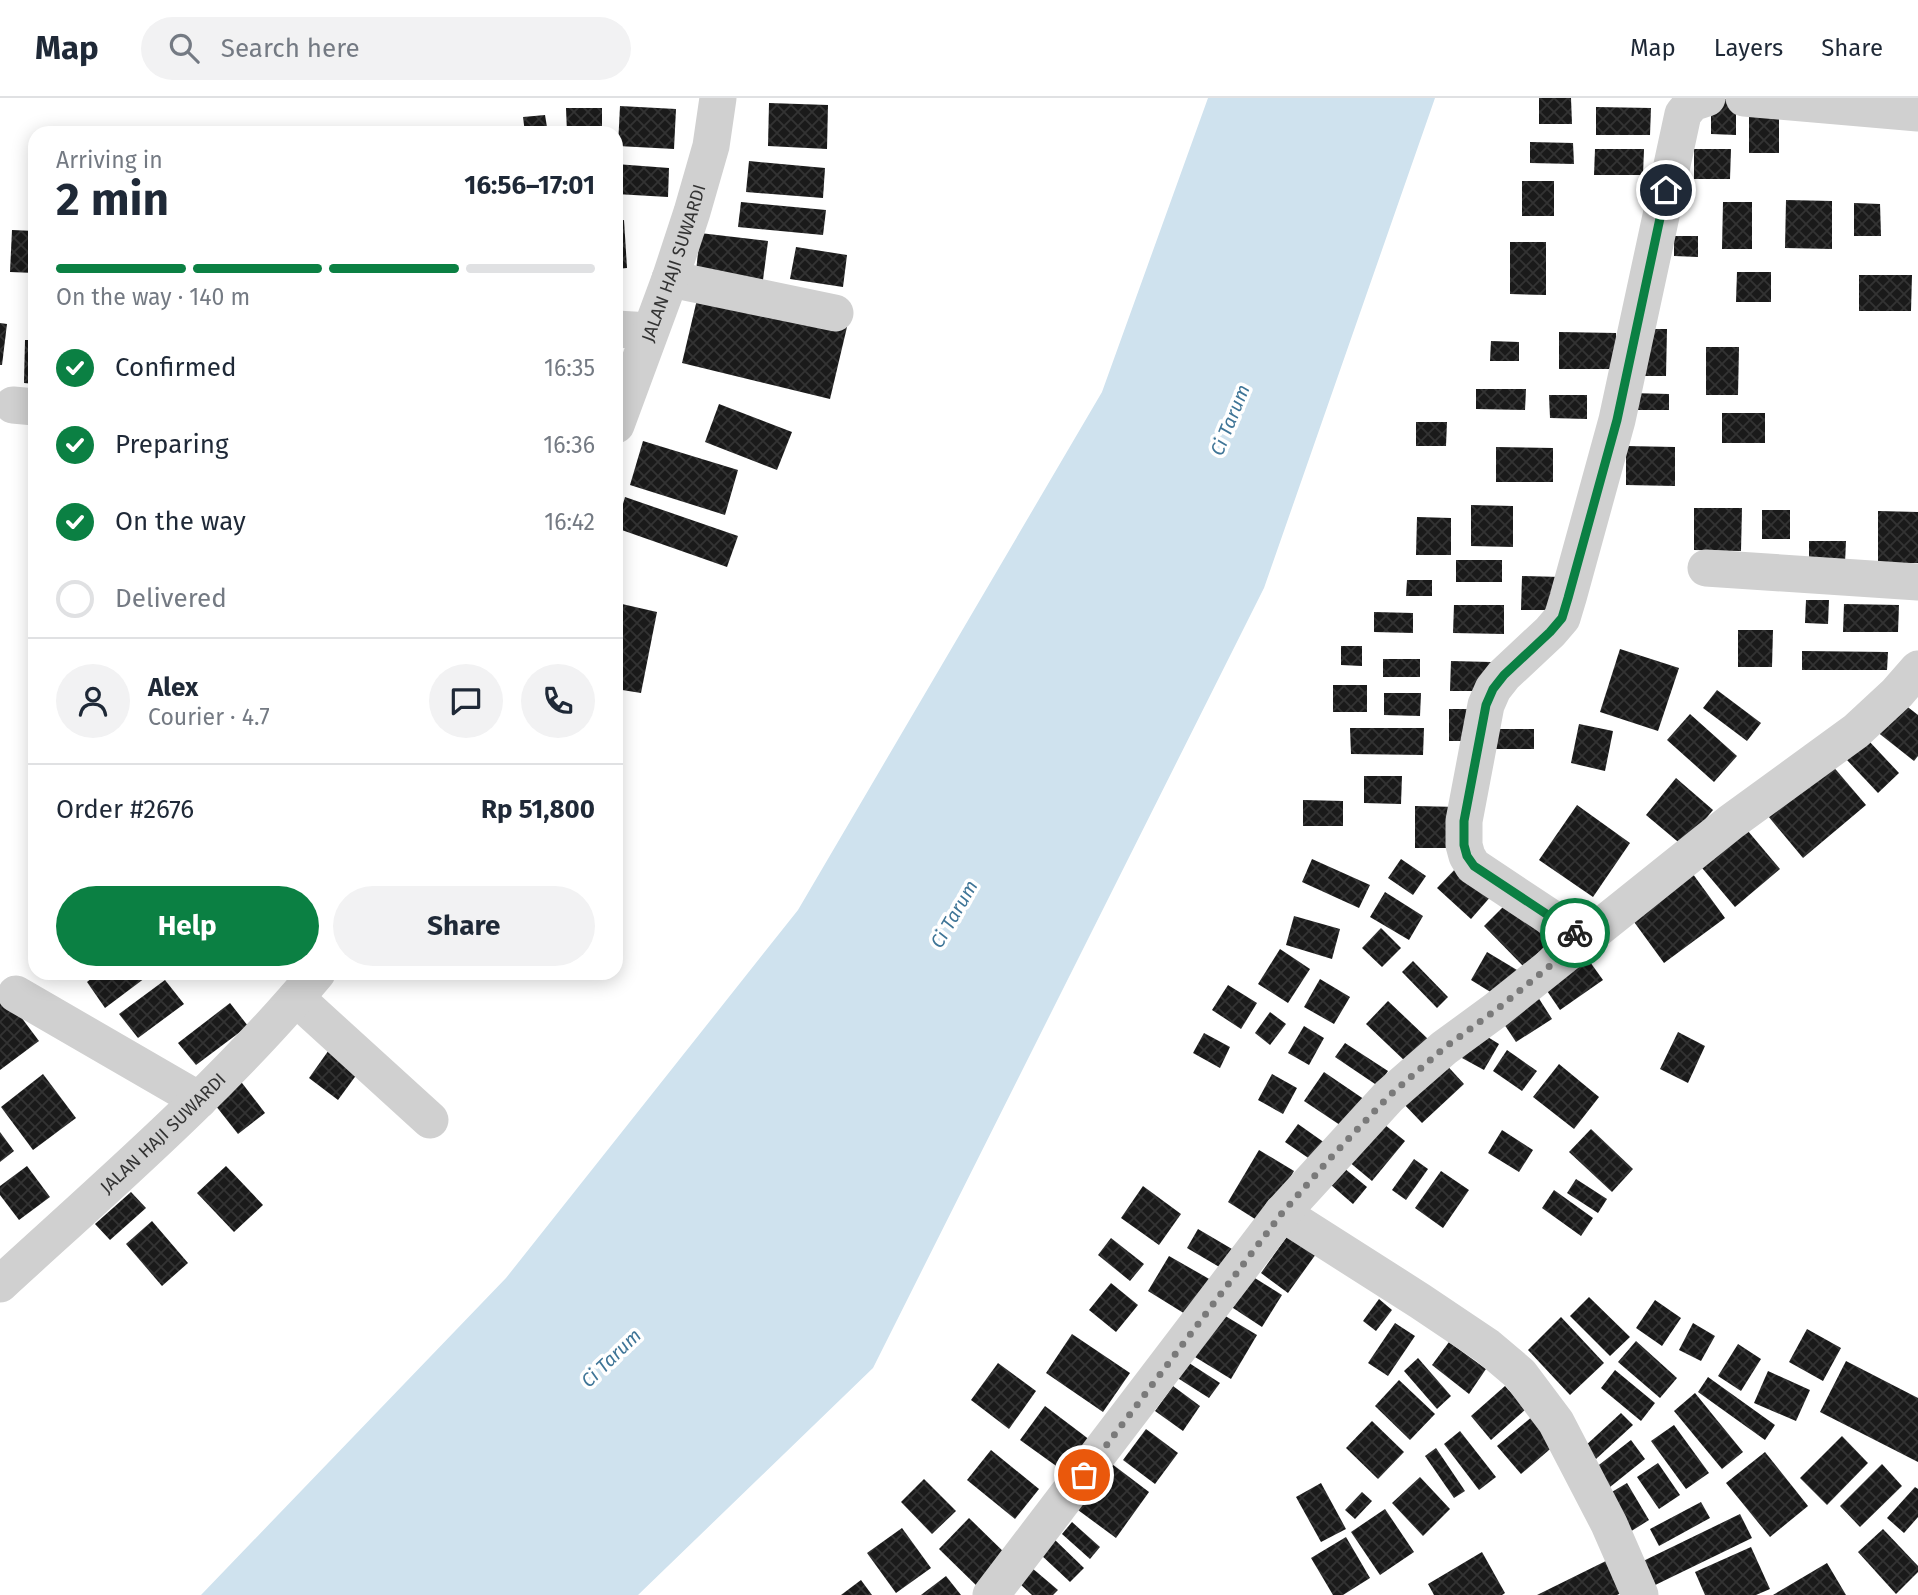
<!DOCTYPE html>
<meta charset="utf-8">
<style>
:root{--surface:#fff;--page:#f2f2f3;--text:#1f2937;--muted:#747a83;--line:#e0e1e3;--accent:#0b8043}
body{margin:0;font-family:"Fira Sans",sans-serif;background:var(--page);color:var(--text);height:100vh;display:flex;flex-direction:column;font-size:26px;white-space:nowrap}
*{box-sizing:border-box;margin:0}
p{font-size:23px;color:var(--muted)}
.icon{flex:none;width:38px;height:38px;fill:none;stroke:currentColor;stroke-width:2;stroke-linecap:round;stroke-linejoin:round}
.map{position:relative;flex:1;overflow:hidden}
.sheet{position:absolute;left:28px;top:28px;width:595px;height:854px;display:flex;flex-direction:column;background:var(--surface);border-radius:21px;box-shadow:0 4px 18px #0003}
.sheet>*{flex:none}
.pin{position:absolute;display:grid;place-items:center;width:60px;height:60px;color:#fff;margin:-30px;border:4px solid #fff;border-radius:50%;box-shadow:0 2px 7px #0007}
.courier{position:absolute;display:grid;place-items:center;width:70px;height:70px;margin:-35px;border:5px solid #0b8043;border-radius:50%;background:#fff;color:#222;box-shadow:0 2px 9px #0007}
.summary em{font-style:normal;font-weight:700}
.summary div{display:flex;flex-direction:column-reverse}
.summary{display:flex;align-items:center;justify-content:space-between;height:119px;padding:0 28px}
h1{font-size:46px;font-weight:700;line-height:52px}
.bar{display:grid;grid-template-columns:repeat(4,1fr);gap:10px 7px;align-content:center;height:84px;padding:0 28px}
.bar i{height:9px;border-radius:5px;background:var(--line)}
.bar .on{background:var(--accent)}
.bar p{grid-column:span 4}
.line{display:flex;align-items:center;gap:18px;padding:0 28px;border-top:2px solid var(--line)}
.line div{flex:1}
.round{display:grid;place-items:center;flex:none;width:74px;height:74px;border-radius:37px;background:var(--page)}
ol{padding:0 28px;list-style:none}
li{display:flex;align-items:center;gap:21px;height:77px}
li p{margin-inline-start:auto}
li .icon{padding:7px;border-radius:50%;background:var(--accent);color:#fff;stroke-width:4}
li:last-child{color:var(--muted)}
li i{width:38px;height:38px;border:4px solid var(--line);border-radius:50%}
.primary-button{display:flex;gap:14px;margin-top:auto;padding:14px 28px}
.primary-button a{flex:1;height:80px;border-radius:42px;background:var(--accent);color:#fff;font-size:28px;font-weight:700;line-height:80px;text-align:center}
.primary-button a+a{background:var(--page);color:var(--text)}
header{display:flex;align-items:center;gap:42px;box-sizing:border-box;height:98px;padding:0 35px;background:var(--surface);border-bottom:2px solid var(--line)}
header strong{font-size:33px}
nav{display:flex;gap:38px;margin-inline-start:auto;font-size:24px}
.search{width:490px;height:63px;background:var(--page);display:flex;align-items:center;gap:18px;box-sizing:border-box;padding:0 24px;border-radius:38px;color:var(--muted);font-size:26px}
.map>svg:first-child{display:block}
</style>
<header>
<strong>Map</strong>
<div class="search"><svg class="icon" aria-label="search" viewBox="0 0 24 24"><circle cx="10" cy="10" r="6"/><path d="M15 15l6 6"/></svg>Search here</div>
<nav><a>Map</a><a>Layers</a><a>Share</a></nav>
</header>
<div class="map">
<svg width="1918" height="1497" viewBox="0 0 1918 1497">
<defs>
<pattern id="building-cross-hatch" width="8" height="8" patternUnits="userSpaceOnUse" patternTransform="scale(1.75)"><rect width="8" height="8" fill="#1a1a1a"/><path d="M0 0l8 8M0 8l8-8" fill="none" stroke="#333"/></pattern>
</defs>
<rect width="100%" height="100%" fill="#fff"/>
<polygon fill="#cfe2ee" points="1208,0 1435,0 1264,490 873,1270 638,1497 201,1497 506,1180 798,812 1102,294"/>
<g fill="url(#building-cross-hatch)">
<polygon points="1539,0 1571,0 1572,26 1539,26"/>
<polygon points="1711,1 1736,1 1736,37 1711,36"/>
<polygon points="769,5 828,7 827,51 768,48"/>
<polygon points="620,8 676,11 674,51 618,48"/>
<polygon points="1596,9 1651,10 1650,37 1596,37"/>
<polygon points="566,10 602,10 602,35 567,35"/>
<polygon points="1749,16 1779,17 1779,55 1749,55"/>
<polygon points="545,17 548,35 525,35 523,19"/>
<polygon points="1530,44 1573,45 1574,66 1530,65"/>
<polygon points="1595,51 1644,51 1643,77 1594,77"/>
<polygon points="1694,51 1731,51 1730,81 1694,81"/>
<polygon points="749,63 825,70 823,100 746,94"/>
<polygon points="616,66 669,70 668,99 616,96"/>
<rect x="1522" y="83" width="32" height="35"/>
<polygon points="1786,102 1832,103 1832,151 1785,150"/>
<polygon points="741,104 826,112 823,137 738,129"/>
<polygon points="1723,104 1752,104 1752,151 1722,151"/>
<polygon points="1854,105 1880,106 1881,138 1854,138"/>
<polygon points="624,122 627,170 616,171 616,123"/>
<polygon points="12,132 35,133 35,175 10,174"/>
<polygon points="700,135 768,143 763,182 696,174"/>
<polygon points="1674,138 1698,138 1698,159 1674,158"/>
<polygon points="1510,144 1546,144 1546,197 1510,196"/>
<polygon points="796,149 847,157 843,189 790,181"/>
<polygon points="1737,174 1771,174 1771,204 1736,204"/>
<polygon points="1859,177 1912,177 1911,213 1859,213"/>
<polygon points="699,193 847,229 830,301 682,265"/>
<polygon points="0,225 7,226 2,267 0,267"/>
<polygon points="1640,231 1667,231 1666,278 1640,278"/>
<polygon points="1559,234 1616,235 1616,271 1559,271"/>
<polygon points="25,242 35,242 35,286 24,285"/>
<polygon points="1491,243 1519,244 1519,263 1490,263"/>
<polygon points="1706,249 1739,249 1738,297 1706,297"/>
<polygon points="1476,291 1526,291 1525,312 1476,311"/>
<polygon points="1629,295 1669,296 1669,312 1629,312"/>
<polygon points="1549,297 1587,297 1587,321 1550,320"/>
<polygon points="719,306 792,334 777,372 705,344"/>
<rect x="1722" y="315" width="43" height="30"/>
<polygon points="1416,324 1447,324 1446,348 1416,348"/>
<polygon points="643,343 738,372 725,417 630,387"/>
<polygon points="1626,348 1675,349 1675,388 1626,387"/>
<polygon points="1496,349 1553,350 1553,384 1496,384"/>
<polygon points="625,399 738,438 727,469 616,430"/>
<polygon points="1471,407 1513,408 1513,449 1471,448"/>
<polygon points="1694,410 1742,410 1741,453 1694,452"/>
<rect x="1762" y="412" width="28" height="29"/>
<polygon points="1878,413 1918,414 1918,465 1878,465"/>
<polygon points="1417,419 1451,420 1451,457 1416,457"/>
<polygon points="1809,443 1846,443 1845,465 1809,465"/>
<rect x="1456" y="462" width="46" height="22"/>
<polygon points="1522,478 1561,479 1560,512 1521,512"/>
<polygon points="1407,482 1432,482 1432,498 1406,498"/>
<polygon points="1806,502 1829,502 1828,526 1805,525"/>
<polygon points="622,506 657,514 641,595 616,591 616,537"/>
<polygon points="1844,506 1899,507 1898,534 1843,534"/>
<polygon points="1454,507 1504,507 1504,536 1453,535"/>
<polygon points="1374,514 1413,515 1413,535 1374,534"/>
<polygon points="1738,532 1773,532 1772,569 1738,569"/>
<polygon points="1341,548 1362,548 1362,568 1341,567"/>
<polygon points="1620,551 1679,570 1658,633 1600,614"/>
<polygon points="1802,553 1888,554 1887,572 1802,572"/>
<rect x="1383" y="561" width="37" height="18"/>
<polygon points="1451,563 1491,564 1491,593 1450,593"/>
<rect x="1333" y="587" width="34" height="27"/>
<polygon points="1717,592 1761,625 1747,643 1703,610"/>
<polygon points="1384,595 1421,595 1420,618 1384,617"/>
<polygon points="1900,603 1918,617 1918,658 1914,663 1876,633"/>
<rect x="1449" y="611" width="29" height="32"/>
<polygon points="1690,616 1737,658 1714,684 1667,642"/>
<polygon points="1579,626 1613,633 1605,673 1571,665"/>
<polygon points="1350,630 1424,630 1423,657 1351,656"/>
<polygon points="1488,631 1534,631 1534,651 1487,651"/>
<polygon points="1868,642 1899,675 1878,695 1847,662"/>
<polygon points="1831,666 1866,707 1803,760 1768,718"/>
<polygon points="1364,678 1402,678 1401,706 1364,705"/>
<polygon points="1676,680 1713,712 1683,748 1646,717"/>
<polygon points="1303,702 1343,703 1343,728 1303,728"/>
<polygon points="1577,707 1630,745 1593,799 1539,762"/>
<polygon points="1415,708 1458,709 1457,750 1415,750"/>
<polygon points="1742,726 1780,771 1735,809 1697,764"/>
<polygon points="1312,761 1370,787 1359,810 1302,784"/>
<polygon points="1401,761 1426,778 1413,797 1388,780"/>
<polygon points="1459,767 1492,797 1471,821 1437,790"/>
<polygon points="1690,772 1725,820 1664,865 1629,817"/>
<polygon points="1385,794 1423,818 1409,842 1370,819"/>
<polygon points="1509,803 1549,844 1524,869 1484,828"/>
<polygon points="1294,818 1340,831 1332,861 1286,847"/>
<polygon points="1381,830 1401,850 1382,869 1362,850"/>
<polygon points="1280,851 1310,871 1288,905 1258,886"/>
<polygon points="1487,854 1522,875 1505,903 1471,882"/>
<polygon points="1585,857 1603,882 1560,912 1543,887"/>
<polygon points="1413,863 1448,899 1437,910 1402,874"/>
<polygon points="98,875 142,875 145,880 105,910 87,884"/>
<polygon points="1320,881 1350,899 1334,926 1304,909"/>
<polygon points="165,882 184,906 138,940 119,916"/>
<polygon points="1228,887 1257,905 1241,931 1212,912"/>
<polygon points="0,891 39,943 0,972"/>
<polygon points="1536,896 1552,921 1516,944 1500,920"/>
<polygon points="1388,903 1428,941 1406,964 1366,926"/>
<polygon points="230,905 248,928 196,967 178,945"/>
<polygon points="1270,914 1286,926 1270,947 1255,935"/>
<polygon points="1304,928 1324,940 1309,967 1288,955"/>
<polygon points="1478,933 1499,946 1484,972 1462,960"/>
<polygon points="1678,934 1705,948 1688,985 1660,971"/>
<polygon points="1204,935 1230,949 1220,970 1193,955"/>
<polygon points="1345,945 1388,973 1378,988 1335,959"/>
<polygon points="331,949 360,972 338,1002 309,980"/>
<polygon points="1507,952 1537,973 1522,993 1493,973"/>
<polygon points="1442,962 1464,986 1422,1025 1400,1002"/>
<polygon points="1559,966 1599,999 1574,1031 1533,999"/>
<polygon points="1324,974 1371,1006 1352,1035 1304,1003"/>
<polygon points="43,976 76,1020 33,1052 1,1009"/>
<polygon points="1272,976 1297,990 1283,1016 1258,1002"/>
<polygon points="239,981 265,1015 238,1036 212,1003"/>
<polygon points="1380,1023 1405,1043 1372,1083 1348,1063"/>
<polygon points="1298,1026 1332,1050 1320,1068 1285,1044"/>
<polygon points="1591,1031 1633,1071 1612,1094 1569,1054"/>
<polygon points="1502,1032 1533,1052 1519,1074 1488,1055"/>
<polygon points="0,1034 14,1053 0,1064"/>
<polygon points="1259,1052 1294,1073 1263,1126 1228,1104"/>
<polygon points="1414,1061 1428,1071 1406,1102 1392,1092"/>
<polygon points="27,1068 50,1099 19,1122 0,1097 0,1088"/>
<polygon points="226,1068 263,1107 234,1134 197,1095"/>
<polygon points="1344,1070 1367,1089 1353,1106 1331,1087"/>
<polygon points="1441,1073 1469,1092 1443,1130 1415,1110"/>
<polygon points="1576,1081 1607,1101 1598,1115 1567,1095"/>
<polygon points="1143,1088 1181,1116 1159,1147 1121,1120"/>
<polygon points="1554,1092 1593,1120 1581,1138 1542,1110"/>
<polygon points="131,1094 146,1110 110,1142 95,1126"/>
<polygon points="152,1123 188,1165 162,1188 126,1146"/>
<polygon points="1293,1130 1321,1149 1288,1195 1261,1175"/>
<polygon points="1198,1131 1232,1151 1221,1170 1187,1150"/>
<polygon points="1111,1140 1144,1166 1130,1183 1098,1157"/>
<polygon points="1169,1158 1211,1182 1190,1219 1148,1193"/>
<polygon points="1250,1177 1282,1197 1262,1229 1230,1208"/>
<polygon points="1111,1185 1138,1207 1116,1234 1089,1212"/>
<polygon points="1589,1199 1630,1239 1610,1258 1570,1218"/>
<polygon points="1379,1201 1392,1212 1376,1233 1363,1223"/>
<polygon points="1655,1202 1681,1220 1662,1248 1636,1230"/>
<polygon points="1222,1216 1257,1237 1231,1281 1195,1259"/>
<polygon points="1561,1219 1604,1265 1570,1297 1528,1252"/>
<polygon points="1395,1225 1415,1238 1388,1278 1368,1265"/>
<polygon points="1693,1225 1715,1238 1701,1263 1679,1252"/>
<polygon points="1807,1231 1841,1250 1823,1283 1789,1264"/>
<polygon points="1072,1236 1130,1275 1103,1314 1046,1275"/>
<polygon points="1636,1243 1677,1280 1660,1300 1618,1264"/>
<polygon points="1449,1244 1486,1271 1469,1296 1432,1267"/>
<polygon points="1738,1246 1761,1261 1741,1293 1718,1278"/>
<polygon points="1418,1260 1451,1298 1437,1311 1404,1273"/>
<polygon points="1186,1263 1220,1285 1209,1300 1176,1279"/>
<polygon points="1846,1263 1918,1300 1918,1364 1820,1314"/>
<polygon points="998,1265 1036,1293 1009,1331 971,1302"/>
<polygon points="1615,1272 1655,1305 1641,1323 1601,1290"/>
<polygon points="1768,1273 1810,1292 1796,1323 1754,1305"/>
<polygon points="1708,1279 1775,1327 1765,1342 1698,1294"/>
<polygon points="1399,1282 1435,1316 1410,1342 1375,1308"/>
<polygon points="1173,1288 1200,1308 1183,1333 1155,1313"/>
<polygon points="1505,1288 1526,1311 1491,1342 1471,1318"/>
<polygon points="1695,1295 1743,1354 1722,1371 1674,1313"/>
<polygon points="1045,1308 1090,1342 1066,1375 1020,1342"/>
<polygon points="1621,1315 1633,1327 1596,1361 1584,1349"/>
<polygon points="1533,1318 1556,1346 1521,1376 1497,1348"/>
<polygon points="1372,1323 1404,1354 1378,1381 1346,1350"/>
<polygon points="1674,1327 1709,1375 1686,1391 1651,1343"/>
<polygon points="1146,1331 1178,1355 1155,1386 1123,1362"/>
<polygon points="1460,1333 1496,1379 1479,1392 1444,1346"/>
<polygon points="1842,1338 1868,1365 1827,1407 1800,1380"/>
<polygon points="1631,1342 1645,1361 1610,1389 1595,1370"/>
<polygon points="1436,1350 1465,1393 1454,1400 1425,1358"/>
<polygon points="991,1352 1039,1391 1015,1421 967,1382"/>
<polygon points="1765,1354 1808,1408 1770,1439 1726,1385"/>
<polygon points="1658,1365 1680,1397 1659,1411 1637,1379"/>
<polygon points="1112,1366 1149,1394 1116,1440 1078,1412"/>
<polygon points="1882,1366 1902,1388 1860,1429 1840,1408"/>
<polygon points="1420,1379 1450,1411 1423,1438 1392,1405"/>
<polygon points="924,1381 956,1413 932,1436 901,1404"/>
<polygon points="1321,1385 1346,1431 1321,1444 1296,1399"/>
<polygon points="1627,1385 1649,1422 1622,1439 1600,1401"/>
<polygon points="1915,1389 1918,1391 1918,1419 1904,1435 1887,1420"/>
<polygon points="1362,1394 1372,1403 1355,1421 1345,1412"/>
<polygon points="1701,1404 1710,1420 1659,1448 1650,1431"/>
<polygon points="1385,1411 1414,1454 1380,1477 1351,1434"/>
<polygon points="1740,1416 1752,1440 1647,1491 1635,1467"/>
<polygon points="969,1420 1011,1461 981,1492 939,1451"/>
<polygon points="1072,1424 1100,1449 1090,1461 1062,1436"/>
<polygon points="902,1430 931,1470 896,1495 867,1455"/>
<polygon points="1883,1431 1918,1468 1918,1474 1896,1496 1858,1454"/>
<polygon points="1346,1439 1370,1480 1343,1497 1333,1497 1311,1460"/>
<polygon points="1054,1441 1084,1470 1070,1484 1040,1456"/>
<polygon points="1751,1449 1770,1491 1756,1497 1705,1497 1695,1474"/>
<polygon points="1482,1454 1505,1495 1502,1497 1434,1497 1428,1486"/>
<polygon points="1616,1458 1631,1490 1617,1497 1537,1497"/>
<polygon points="1827,1465 1846,1497 1773,1497"/>
<polygon points="1032,1470 1058,1492 1053,1497 1032,1497 1019,1485"/>
<polygon points="946,1478 961,1497 921,1497"/>
<polygon points="861,1482 872,1497 841,1497"/>
</g>
<g fill="none" stroke-linecap="round" stroke-linejoin="round">
<g stroke="#d0d0d0" stroke-width="37">
<polyline points="1744,0 1918,15"/>
<polyline points="670,181 835,215"/>
<polyline points="616,231 650,233"/>
<polyline points="13,307 35,309"/>
<path id="s1" d="M616,327l54,-146 22,-67 19,-66 7,-48"/>
<polyline points="1706,470 1918,484"/>
<polyline points="1583,841 1473,768 1467,758 1464,747 1464,723 1486,607 1493,591 1504,577 1550,534 1562,520 1568,500 1617,322 1683,16 1692,5 1707,0"/>
<polyline points="16,896 199,1002"/>
<polyline points="296,900 430,1022"/>
<polyline points="1282,1115 1420,1203 1487,1248 1520,1276 1556,1324 1609,1426 1640,1497"/>
<path id="s2" d="M0,1186c109,-100 222,-197 317,-311"/>
<polyline points="991,1497 1282,1115 1389,998 1444,950 1496,912 1731,724 1856,633 1897,595 1918,571"/>
</g>
</g>
<g fill="none" stroke-linecap="round" stroke-linejoin="round">
<polyline stroke="#7a7a7a" stroke-width="7" stroke-dasharray="0 12.6" points="1084,1377 1282,1115 1334,1056 1389,998 1444,950 1496,912 1583,841 1575,835"/>
<polyline stroke="#0b8043" stroke-width="9" points="1575,835 1474,768 1467,758 1464,747 1464,723 1486,607 1493,591 1504,577 1550,534 1562,520 1568,500 1617,322 1666,92"/>
</g>
<g text-anchor="middle" dominant-baseline="central" stroke-width="7" stroke-linejoin="round" paint-order="stroke">
<g font-size="18" fill="#333" stroke="#fff">
<text stroke="none"><textPath href="#s1" startOffset="172">JALAN HAJI SUWARDI</textPath></text>
<text stroke="none"><textPath href="#s2" startOffset="222">JALAN HAJI SUWARDI</textPath></text>
</g>
<g font-size="19" font-style="italic" fill="#3f7597" stroke="#fff">
<text transform="translate(1230 322) rotate(-68)">Ci Tarum</text>
<text transform="translate(954 816) rotate(-60)">Ci Tarum</text>
<text transform="translate(611 1260) rotate(-44)">Ci Tarum</text>
</g>
</g>
</svg>
<div class="pin" style="left:1084px;top:1377px;background:#ea580c"><svg class="icon" aria-label="bag" viewBox="0 0 24 24"><path d="M5 8h14l-1 12H6zM9 8a3 3 0 0 1 6 0"/></svg></div>
<div class="pin" style="left:1666px;top:92px;background:#1f2937"><svg class="icon" aria-label="home" viewBox="0 0 24 24"><path d="M3 11l9-7 9 7M6 9v11h12V9"/></svg></div>
<div class="courier" style="left:1575px;top:835px"><svg class="icon" aria-label="bike" viewBox="0 0 24 24"><circle cx="6" cy="16" r="4"/><circle cx="18" cy="16" r="4"/><path d="M6 16l4-8h5l3 8M10 8l3 8H6M13 5h3"/></svg></div>
<section class="sheet">
<div class="summary"><div><h1>2 min</h1><p>Arriving in</p></div><em>16:56–17:01</em></div>
<div class="bar"><i class="on"></i><i class="on"></i><i class="on"></i><i></i><p>On the way · 140 m</p></div>
<ol>
<li><svg class="icon" aria-label="check" viewBox="0 0 24 24"><path d="M5 12l5 5 9-10"/></svg>Confirmed<p>16:35</p></li>
<li><svg class="icon" aria-label="check" viewBox="0 0 24 24"><path d="M5 12l5 5 9-10"/></svg>Preparing<p>16:36</p></li>
<li><svg class="icon" aria-label="check" viewBox="0 0 24 24"><path d="M5 12l5 5 9-10"/></svg>On the way<p>16:42</p></li>
<li><i></i>Delivered</li>
</ol>
<div class="line" style="height:126px"><a class="round"><svg class="icon" aria-label="person" viewBox="0 0 24 24"><circle cx="12" cy="8" r="4"/><path d="M4 21q1-7 8-7t8 7"/></svg></a><div><b>Alex</b><p>Courier · 4.7</p></div><a class="round"><svg class="icon" aria-label="chat" viewBox="0 0 24 24"><path d="M4 5h16v11H9l-5 4z"/></svg></a><a class="round"><svg class="icon" aria-label="phone" viewBox="0 0 24 24"><path d="M5 4h4l2 5-3 2q2 4 5 5l2-3 5 2v4C11 20 4 13 5 4z"/></svg></a></div>
<div class="line" style="height:91px"><div>Order #2676</div><b>Rp 51,800</b></div>
<div class="primary-button"><a>Help</a><a>Share</a></div>
</section>
</div>
